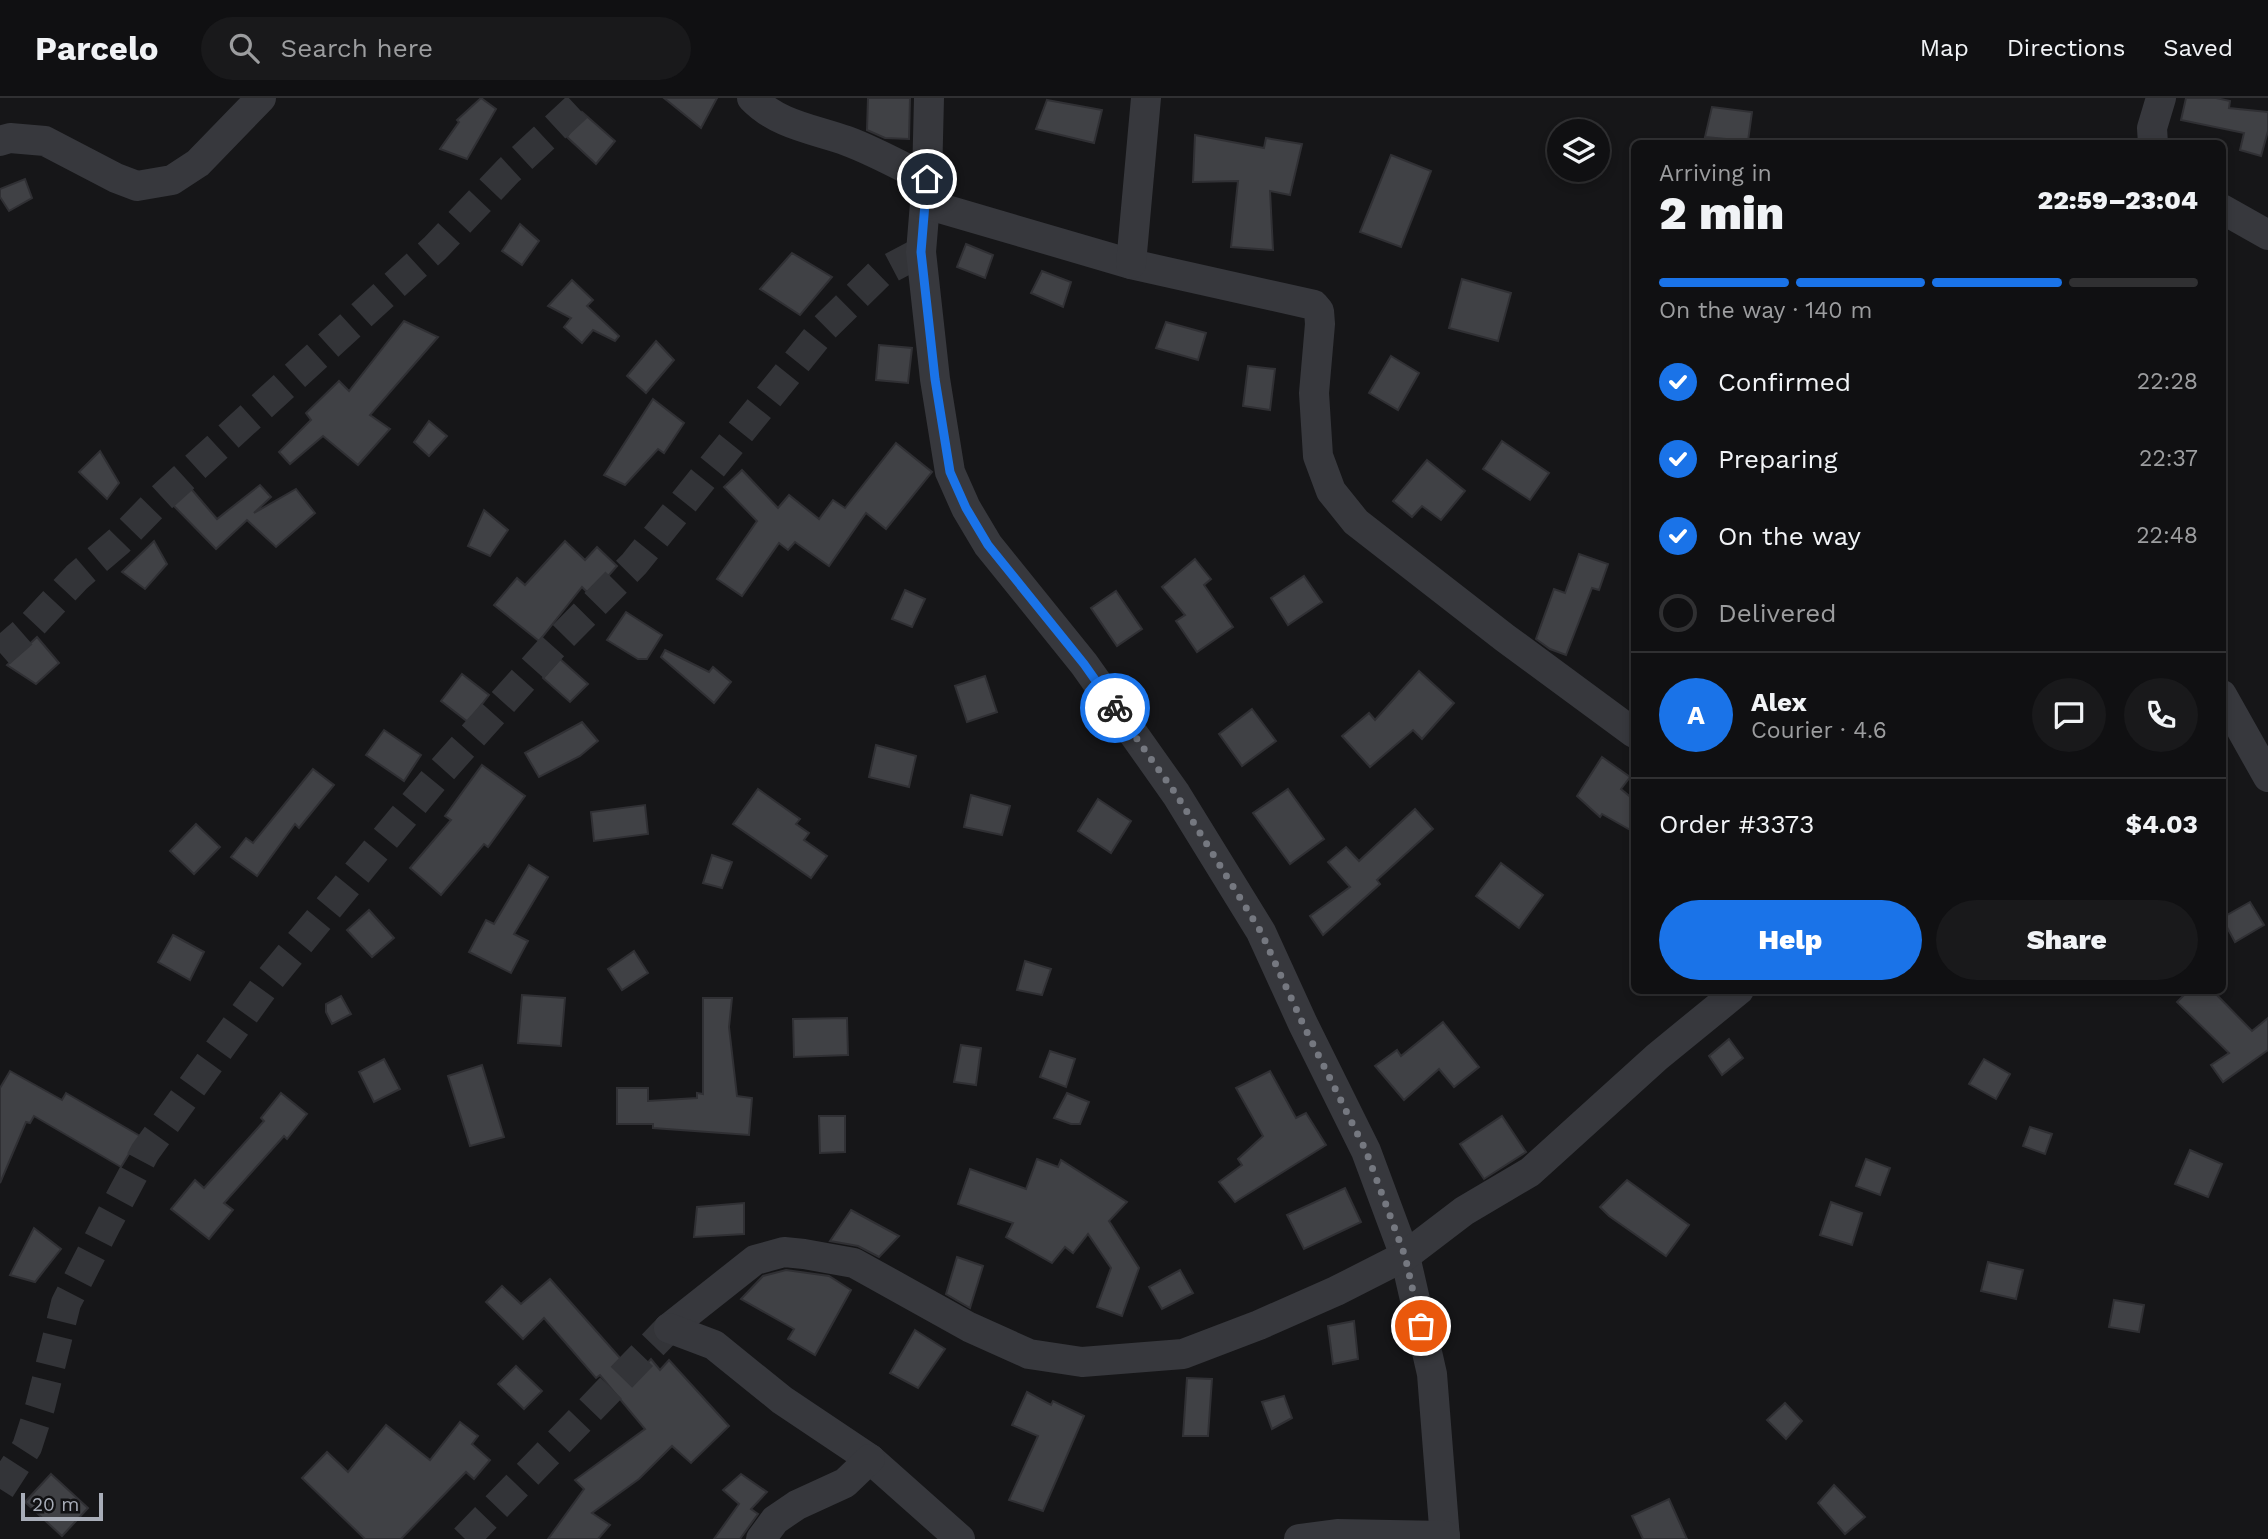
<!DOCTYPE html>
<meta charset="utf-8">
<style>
:root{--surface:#101012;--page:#19191b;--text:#f1f3f6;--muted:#9c9d9f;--line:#303032;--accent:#1a73e8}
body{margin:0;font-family:"Work Sans",sans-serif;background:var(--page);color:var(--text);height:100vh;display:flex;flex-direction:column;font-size:26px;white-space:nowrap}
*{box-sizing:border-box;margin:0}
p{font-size:23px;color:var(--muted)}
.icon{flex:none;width:38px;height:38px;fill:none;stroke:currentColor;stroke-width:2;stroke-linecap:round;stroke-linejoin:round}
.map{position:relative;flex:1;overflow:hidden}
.details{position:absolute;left:1631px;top:42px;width:595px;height:854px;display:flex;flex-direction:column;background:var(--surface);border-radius:10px;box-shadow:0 4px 10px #0003,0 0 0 2px var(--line)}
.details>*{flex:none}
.fabs{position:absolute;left:1547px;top:21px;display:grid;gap:14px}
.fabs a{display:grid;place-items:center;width:63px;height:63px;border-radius:50%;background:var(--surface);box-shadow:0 4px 10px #0003,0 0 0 2px var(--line);font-size:35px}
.scale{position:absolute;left:21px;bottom:18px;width:82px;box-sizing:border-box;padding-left:7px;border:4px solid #a8adb8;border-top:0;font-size:19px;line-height:24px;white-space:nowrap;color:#a8adb8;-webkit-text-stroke:5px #111113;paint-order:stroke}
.pin{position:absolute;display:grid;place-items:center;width:60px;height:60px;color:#fff;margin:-30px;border:4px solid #fff;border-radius:50%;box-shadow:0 2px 7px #0007}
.courier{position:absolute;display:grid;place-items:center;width:70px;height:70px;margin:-35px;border:5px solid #1a73e8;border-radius:50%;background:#fff;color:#222;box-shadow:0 2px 9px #0007}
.headline em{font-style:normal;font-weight:800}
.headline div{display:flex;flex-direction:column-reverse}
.headline{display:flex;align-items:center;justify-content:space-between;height:119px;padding:0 28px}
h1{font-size:46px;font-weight:800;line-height:52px}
.bar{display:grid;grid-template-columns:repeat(4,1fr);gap:10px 7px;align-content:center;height:84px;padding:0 28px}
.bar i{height:9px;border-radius:5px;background:var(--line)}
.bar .on{background:var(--accent)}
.bar p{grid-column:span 4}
.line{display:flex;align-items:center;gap:18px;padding:0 28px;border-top:2px solid var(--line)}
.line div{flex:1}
.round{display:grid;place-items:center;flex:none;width:74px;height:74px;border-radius:37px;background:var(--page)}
ol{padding:0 28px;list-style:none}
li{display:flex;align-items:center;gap:21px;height:77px}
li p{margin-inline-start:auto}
li .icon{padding:7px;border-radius:50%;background:var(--accent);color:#fff;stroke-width:4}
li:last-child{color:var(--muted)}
li i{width:38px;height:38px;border:4px solid var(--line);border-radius:50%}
.cta{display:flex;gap:14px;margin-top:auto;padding:14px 28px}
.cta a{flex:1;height:80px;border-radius:42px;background:var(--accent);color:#fff;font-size:28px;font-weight:800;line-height:80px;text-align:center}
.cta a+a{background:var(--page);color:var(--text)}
header{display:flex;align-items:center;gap:42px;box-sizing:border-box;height:98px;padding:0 35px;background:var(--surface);border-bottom:2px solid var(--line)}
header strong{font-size:33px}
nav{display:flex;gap:38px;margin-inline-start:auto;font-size:24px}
.search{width:490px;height:63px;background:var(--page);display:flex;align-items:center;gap:18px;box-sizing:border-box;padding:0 24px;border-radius:38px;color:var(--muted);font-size:26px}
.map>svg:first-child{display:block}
</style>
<header>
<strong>Parcelo</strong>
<div class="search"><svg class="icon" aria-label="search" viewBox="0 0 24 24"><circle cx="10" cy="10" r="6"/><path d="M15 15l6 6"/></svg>Search here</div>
<nav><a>Map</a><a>Directions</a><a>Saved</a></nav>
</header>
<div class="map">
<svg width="2268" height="1441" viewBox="0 0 2268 1441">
<rect width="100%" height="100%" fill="#161618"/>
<g fill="#404145" stroke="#303034" stroke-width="2">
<polygon points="481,0 496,11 467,61 440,51 459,24 457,22"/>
<polygon points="664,0 717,0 701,30"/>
<polygon points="868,0 910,0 909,41 885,40 867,32"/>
<polygon points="2186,0 2216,0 2230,3 2229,10 2268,14 2268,33 2261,58 2240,52 2244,35 2181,22"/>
<polygon points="1047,2 1102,12 1094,45 1036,31"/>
<polygon points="1712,9 1752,14 1748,43 1705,39"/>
<polygon points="582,14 615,43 596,66 567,39"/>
<polygon points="1195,37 1264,50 1266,40 1302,46 1290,97 1270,93 1273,152 1231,149 1238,83 1193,84"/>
<polygon points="1391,57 1431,73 1401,149 1360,134"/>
<polygon points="25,81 32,100 9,113 0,99 0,91"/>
<polygon points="520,126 539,143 522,167 502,153"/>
<polygon points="966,146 993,157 985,180 957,169"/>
<polygon points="792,155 832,179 800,217 760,191"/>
<polygon points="1042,173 1071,184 1063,209 1031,195"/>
<polygon points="1462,181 1511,195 1498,243 1449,230"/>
<polygon points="572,182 593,202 587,208 619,238 615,243 593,232 582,245 564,229 571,220 548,208"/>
<polygon points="404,223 438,239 370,317 390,331 358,367 323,338 290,366 279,354 311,322 306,315 339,283 349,293"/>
<polygon points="1166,224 1206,235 1198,262 1156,250"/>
<polygon points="656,243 674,262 646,295 627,278"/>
<polygon points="879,247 912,250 908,285 876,282"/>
<polygon points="1391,258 1419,275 1398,312 1369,295"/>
<polygon points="1248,268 1275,271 1270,312 1243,308"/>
<polygon points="653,301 684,325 664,355 658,351 625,387 604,377"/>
<polygon points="429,323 447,338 429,358 414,344"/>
<polygon points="1502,343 1549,375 1530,402 1483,371"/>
<polygon points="896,345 932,374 886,431 866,415 829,468 795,444 788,452 779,445 742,498 717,481 757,423 724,389 742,372 778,410 789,397 819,421 833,402 845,410"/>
<polygon points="100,353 119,385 107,401 79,374"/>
<polygon points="1427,362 1465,393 1441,422 1422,408 1412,419 1393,403"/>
<polygon points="187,386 217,421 260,387 271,399 254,415 296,391 315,415 276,449 247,422 216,451 169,403"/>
<polygon points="484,412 508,432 490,458 468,448"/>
<polygon points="154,443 167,466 145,491 122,474"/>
<polygon points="565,443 585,462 597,449 617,468 595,493 586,493 582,489 539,543 494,507 517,480 525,487"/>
<polygon points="1579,456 1608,466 1599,492 1592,490 1566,557 1550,551 1536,541 1554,491 1565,495"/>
<polygon points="1195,461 1211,481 1204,487 1233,529 1197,554 1176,523 1185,517 1162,489"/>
<polygon points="1304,478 1322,504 1288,527 1271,500"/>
<polygon points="905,492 925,501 912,529 892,521"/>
<polygon points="1116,493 1142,531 1117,548 1091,510"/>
<polygon points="626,514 662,537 647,561 638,561 607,542"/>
<polygon points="37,539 59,565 36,586 7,567"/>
<polygon points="665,552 709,574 713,569 731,584 714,605 661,559"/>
<polygon points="560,561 588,586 570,604 543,580"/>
<polygon points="1419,573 1454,605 1422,641 1413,632 1370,669 1342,638 1369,615 1375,622"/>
<polygon points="462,576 489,597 468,624 441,603"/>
<polygon points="985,578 997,614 967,624 955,588"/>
<polygon points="1252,611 1276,643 1242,668 1219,636"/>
<polygon points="582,624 598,643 580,658 539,679 525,655"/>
<polygon points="384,632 421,657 404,683 366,657"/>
<polygon points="876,647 916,658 909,689 869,679"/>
<polygon points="1602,659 1630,679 1621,691 1634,702 1634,734 1602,716 1600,719 1577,698"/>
<polygon points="482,667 525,698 488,749 484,746 441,797 410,770 451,722 445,718"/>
<polygon points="313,671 334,687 299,730 295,726 257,778 231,759 246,740 253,745"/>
<polygon points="758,691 800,721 796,726 809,735 804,742 827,758 811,780 733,726"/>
<polygon points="1288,691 1324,741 1290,766 1253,715"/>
<polygon points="971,697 1010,708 1002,737 964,729"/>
<polygon points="1098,701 1131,723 1111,755 1078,733"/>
<polygon points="645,707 648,736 594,743 591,714"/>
<polygon points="1415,711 1433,731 1377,782 1380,786 1323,837 1310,818 1350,789 1328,764 1346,749 1359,763"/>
<polygon points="196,726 220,749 194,776 170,753"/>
<polygon points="712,757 732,764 722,790 703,785"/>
<polygon points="1501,765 1543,797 1519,830 1476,798"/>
<polygon points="529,767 548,779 514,836 528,843 511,875 469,854 486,822 494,826"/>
<polygon points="2250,804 2264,827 2235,844 2222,820"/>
<polygon points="369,812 394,840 372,859 347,832"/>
<polygon points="173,837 204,854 190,882 158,864"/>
<polygon points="634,853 648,875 622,892 608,871"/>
<polygon points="1025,863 1051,871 1042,897 1017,892"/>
<polygon points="2189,892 2212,892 2252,933 2268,920 2268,952 2223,984 2211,967 2229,955 2177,904"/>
<polygon points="522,897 565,900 561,948 518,945"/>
<polygon points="341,898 351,916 332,926 326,914 326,906"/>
<polygon points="703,900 732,900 729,929 737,998 752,1000 749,1037 653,1030 653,1026 617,1026 617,990 648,990 648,1003 697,1000 697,995 703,996"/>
<polygon points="847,920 848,957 794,959 793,921"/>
<polygon points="1443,924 1479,969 1454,989 1439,971 1404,1002 1375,968 1397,952 1401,958"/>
<polygon points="1729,941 1743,960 1722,977 1709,958"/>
<polygon points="961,947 981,950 976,987 954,984"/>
<polygon points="1050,953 1075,961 1066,989 1040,979"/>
<polygon points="384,961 400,991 374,1004 359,974"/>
<polygon points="1984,961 2010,976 1996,1001 1969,986"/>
<polygon points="482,967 504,1039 470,1048 448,978"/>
<polygon points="10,973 62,1002 66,995 140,1038 121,1069 34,1018 30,1025 26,1024 0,1085 0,990"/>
<polygon points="1270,973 1296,1020 1306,1015 1326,1047 1235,1104 1219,1084 1242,1067 1238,1061 1263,1038 1236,990"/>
<polygon points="281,995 307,1016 287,1041 284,1038 224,1105 233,1112 209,1141 171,1111 195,1082 204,1090 264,1023 261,1020"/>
<polygon points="1067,995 1089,1004 1080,1026 1071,1026 1054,1020"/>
<polygon points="819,1018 845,1018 845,1054 820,1055"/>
<polygon points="1502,1018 1526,1054 1484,1081 1460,1046"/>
<polygon points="2030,1029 2052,1036 2045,1056 2023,1048"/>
<polygon points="2190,1052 2222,1066 2208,1099 2175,1086"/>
<polygon points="1037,1061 1058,1069 1061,1062 1127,1104 1109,1123 1139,1170 1122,1218 1097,1209 1111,1170 1088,1136 1073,1155 1065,1149 1052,1165 1006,1139 1013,1125 958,1106 970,1071 1026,1091"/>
<polygon points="1866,1061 1890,1070 1880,1097 1856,1088"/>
<polygon points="1627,1082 1689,1127 1666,1158 1609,1118 1600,1109"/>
<polygon points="1345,1090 1361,1124 1304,1151 1287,1117"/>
<polygon points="1831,1104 1862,1115 1852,1147 1820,1137"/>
<polygon points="744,1105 744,1136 694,1139 697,1109"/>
<polygon points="851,1112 899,1138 879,1159 858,1148 830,1143"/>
<polygon points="34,1130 61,1151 35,1184 10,1177"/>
<polygon points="957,1159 983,1168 970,1210 946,1196"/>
<polygon points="1988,1164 2023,1172 2016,1201 1981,1193"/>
<polygon points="786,1172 829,1178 851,1192 815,1257 788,1241 794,1231 741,1201 763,1178"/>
<polygon points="1180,1172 1193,1195 1162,1211 1149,1189"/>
<polygon points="550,1181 636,1278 651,1261 660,1272 669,1262 729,1328 691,1365 672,1348 639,1381 592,1415 610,1427 598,1441 548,1441 584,1391 575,1382 645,1331 600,1277 596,1280 544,1220 523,1241 486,1204 502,1188 521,1206"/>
<polygon points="2114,1202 2144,1207 2139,1234 2109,1229"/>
<polygon points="1354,1223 1358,1261 1333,1266 1328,1228"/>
<polygon points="915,1232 945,1251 918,1290 890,1275"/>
<polygon points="516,1268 542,1293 524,1311 498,1286"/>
<polygon points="1187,1280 1212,1281 1208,1338 1183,1338"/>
<polygon points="1027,1294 1051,1307 1053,1303 1084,1318 1043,1413 1009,1402 1038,1338 1012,1327"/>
<polygon points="1284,1298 1292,1320 1272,1331 1262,1304"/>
<polygon points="1785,1305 1802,1323 1786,1341 1767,1322"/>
<polygon points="460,1324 478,1338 472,1346 490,1362 474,1381 466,1374 401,1441 365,1441 302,1380 327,1354 348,1374 386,1327 430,1362"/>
<polygon points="51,1376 88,1410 62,1438 25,1404"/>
<polygon points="741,1376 767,1394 751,1411 758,1416 740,1441 714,1441 739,1406 723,1392"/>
<polygon points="1834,1387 1865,1419 1845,1436 1818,1405"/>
<polygon points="1669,1401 1687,1441 1643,1441 1632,1418"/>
</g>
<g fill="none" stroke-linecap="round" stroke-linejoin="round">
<g stroke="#333438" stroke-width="30" stroke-dasharray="30 15" stroke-linecap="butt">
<polyline points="0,555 32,527 77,479 119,443 158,403 435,150 508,73 587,0"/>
<polyline points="0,1391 27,1349 40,1309 66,1205 106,1127 145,1054 269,882 435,680 554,547 634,466 825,229 879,176 921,154"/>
<polyline points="465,1441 669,1230"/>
</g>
<g stroke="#37383d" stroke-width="30">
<path d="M752,0c26,27 61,31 95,43 27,10 54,25 80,38"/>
<polyline points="929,0 927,81 921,154 935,281 950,374 966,410 988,447 1084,566 1176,696 1261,834 1303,926 1366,1053 1405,1158 1432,1276 1445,1441"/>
<polyline points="0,43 10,40 45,43 116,80 137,88 172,82 198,65 261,0"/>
<polyline points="2153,46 2152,30 2161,0"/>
<polyline points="926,106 1131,166 1314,207 1319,213 1320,226 1314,295 1318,358 1331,393 1356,424 1505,540 1634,635"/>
<polyline points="2222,111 2268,137"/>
<polyline points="1131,166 1146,0"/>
<polyline points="2222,597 2268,679"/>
<polyline points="669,1230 755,1162 784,1154 804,1156 854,1165 969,1229 1029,1256 1082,1264 1183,1256 1259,1227 1336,1193 1405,1158 1464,1113 1530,1074 1657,959 1739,892"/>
<polyline points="669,1230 714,1247 782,1302 870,1361 960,1441"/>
<polyline points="761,1441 775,1422 797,1407 845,1385 870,1361"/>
<polyline points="1299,1441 1337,1436 1445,1438"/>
</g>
</g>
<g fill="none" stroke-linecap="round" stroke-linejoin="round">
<polyline stroke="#757880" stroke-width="7" stroke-dasharray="0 12.6" points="1115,610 1176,696 1261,834 1303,926 1366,1053 1405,1158 1421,1228"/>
<polyline stroke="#1a73e8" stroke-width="9" points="927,81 921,154 935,281 950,374 966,410 988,447 1084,566 1115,610"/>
</g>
</svg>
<div class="fabs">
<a><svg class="icon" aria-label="layers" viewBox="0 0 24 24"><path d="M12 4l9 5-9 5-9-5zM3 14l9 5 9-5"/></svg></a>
</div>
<div class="scale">20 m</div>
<div class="pin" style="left:1421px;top:1228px;background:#ea580c"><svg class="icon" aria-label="bag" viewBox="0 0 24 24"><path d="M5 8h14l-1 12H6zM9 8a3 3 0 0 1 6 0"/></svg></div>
<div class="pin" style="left:927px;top:81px;background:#1f2937"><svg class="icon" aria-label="home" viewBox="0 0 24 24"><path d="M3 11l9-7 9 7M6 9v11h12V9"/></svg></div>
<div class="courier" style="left:1115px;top:610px"><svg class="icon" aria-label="bike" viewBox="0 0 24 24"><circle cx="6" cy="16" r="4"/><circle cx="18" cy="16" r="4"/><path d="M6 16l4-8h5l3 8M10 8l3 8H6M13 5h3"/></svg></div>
<section class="details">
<div class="headline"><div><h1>2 min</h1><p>Arriving in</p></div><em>22:59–23:04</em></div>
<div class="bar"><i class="on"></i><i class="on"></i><i class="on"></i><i></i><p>On the way · 140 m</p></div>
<ol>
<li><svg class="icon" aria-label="check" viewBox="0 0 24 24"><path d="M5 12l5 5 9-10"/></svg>Confirmed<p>22:28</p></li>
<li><svg class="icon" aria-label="check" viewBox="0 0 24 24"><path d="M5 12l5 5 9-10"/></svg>Preparing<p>22:37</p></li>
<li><svg class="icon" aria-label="check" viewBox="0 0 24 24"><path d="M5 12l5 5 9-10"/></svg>On the way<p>22:48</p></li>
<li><i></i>Delivered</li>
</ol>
<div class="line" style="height:126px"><b class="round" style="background:var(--accent);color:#fff">A</b><div><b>Alex</b><p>Courier · 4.6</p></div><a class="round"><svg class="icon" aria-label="chat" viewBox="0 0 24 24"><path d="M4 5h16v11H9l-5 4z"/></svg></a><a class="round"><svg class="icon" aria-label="phone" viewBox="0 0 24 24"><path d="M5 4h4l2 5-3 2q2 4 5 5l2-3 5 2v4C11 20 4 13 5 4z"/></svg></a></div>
<div class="line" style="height:91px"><div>Order #3373</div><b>$4.03</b></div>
<div class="cta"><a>Help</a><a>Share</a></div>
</section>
</div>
